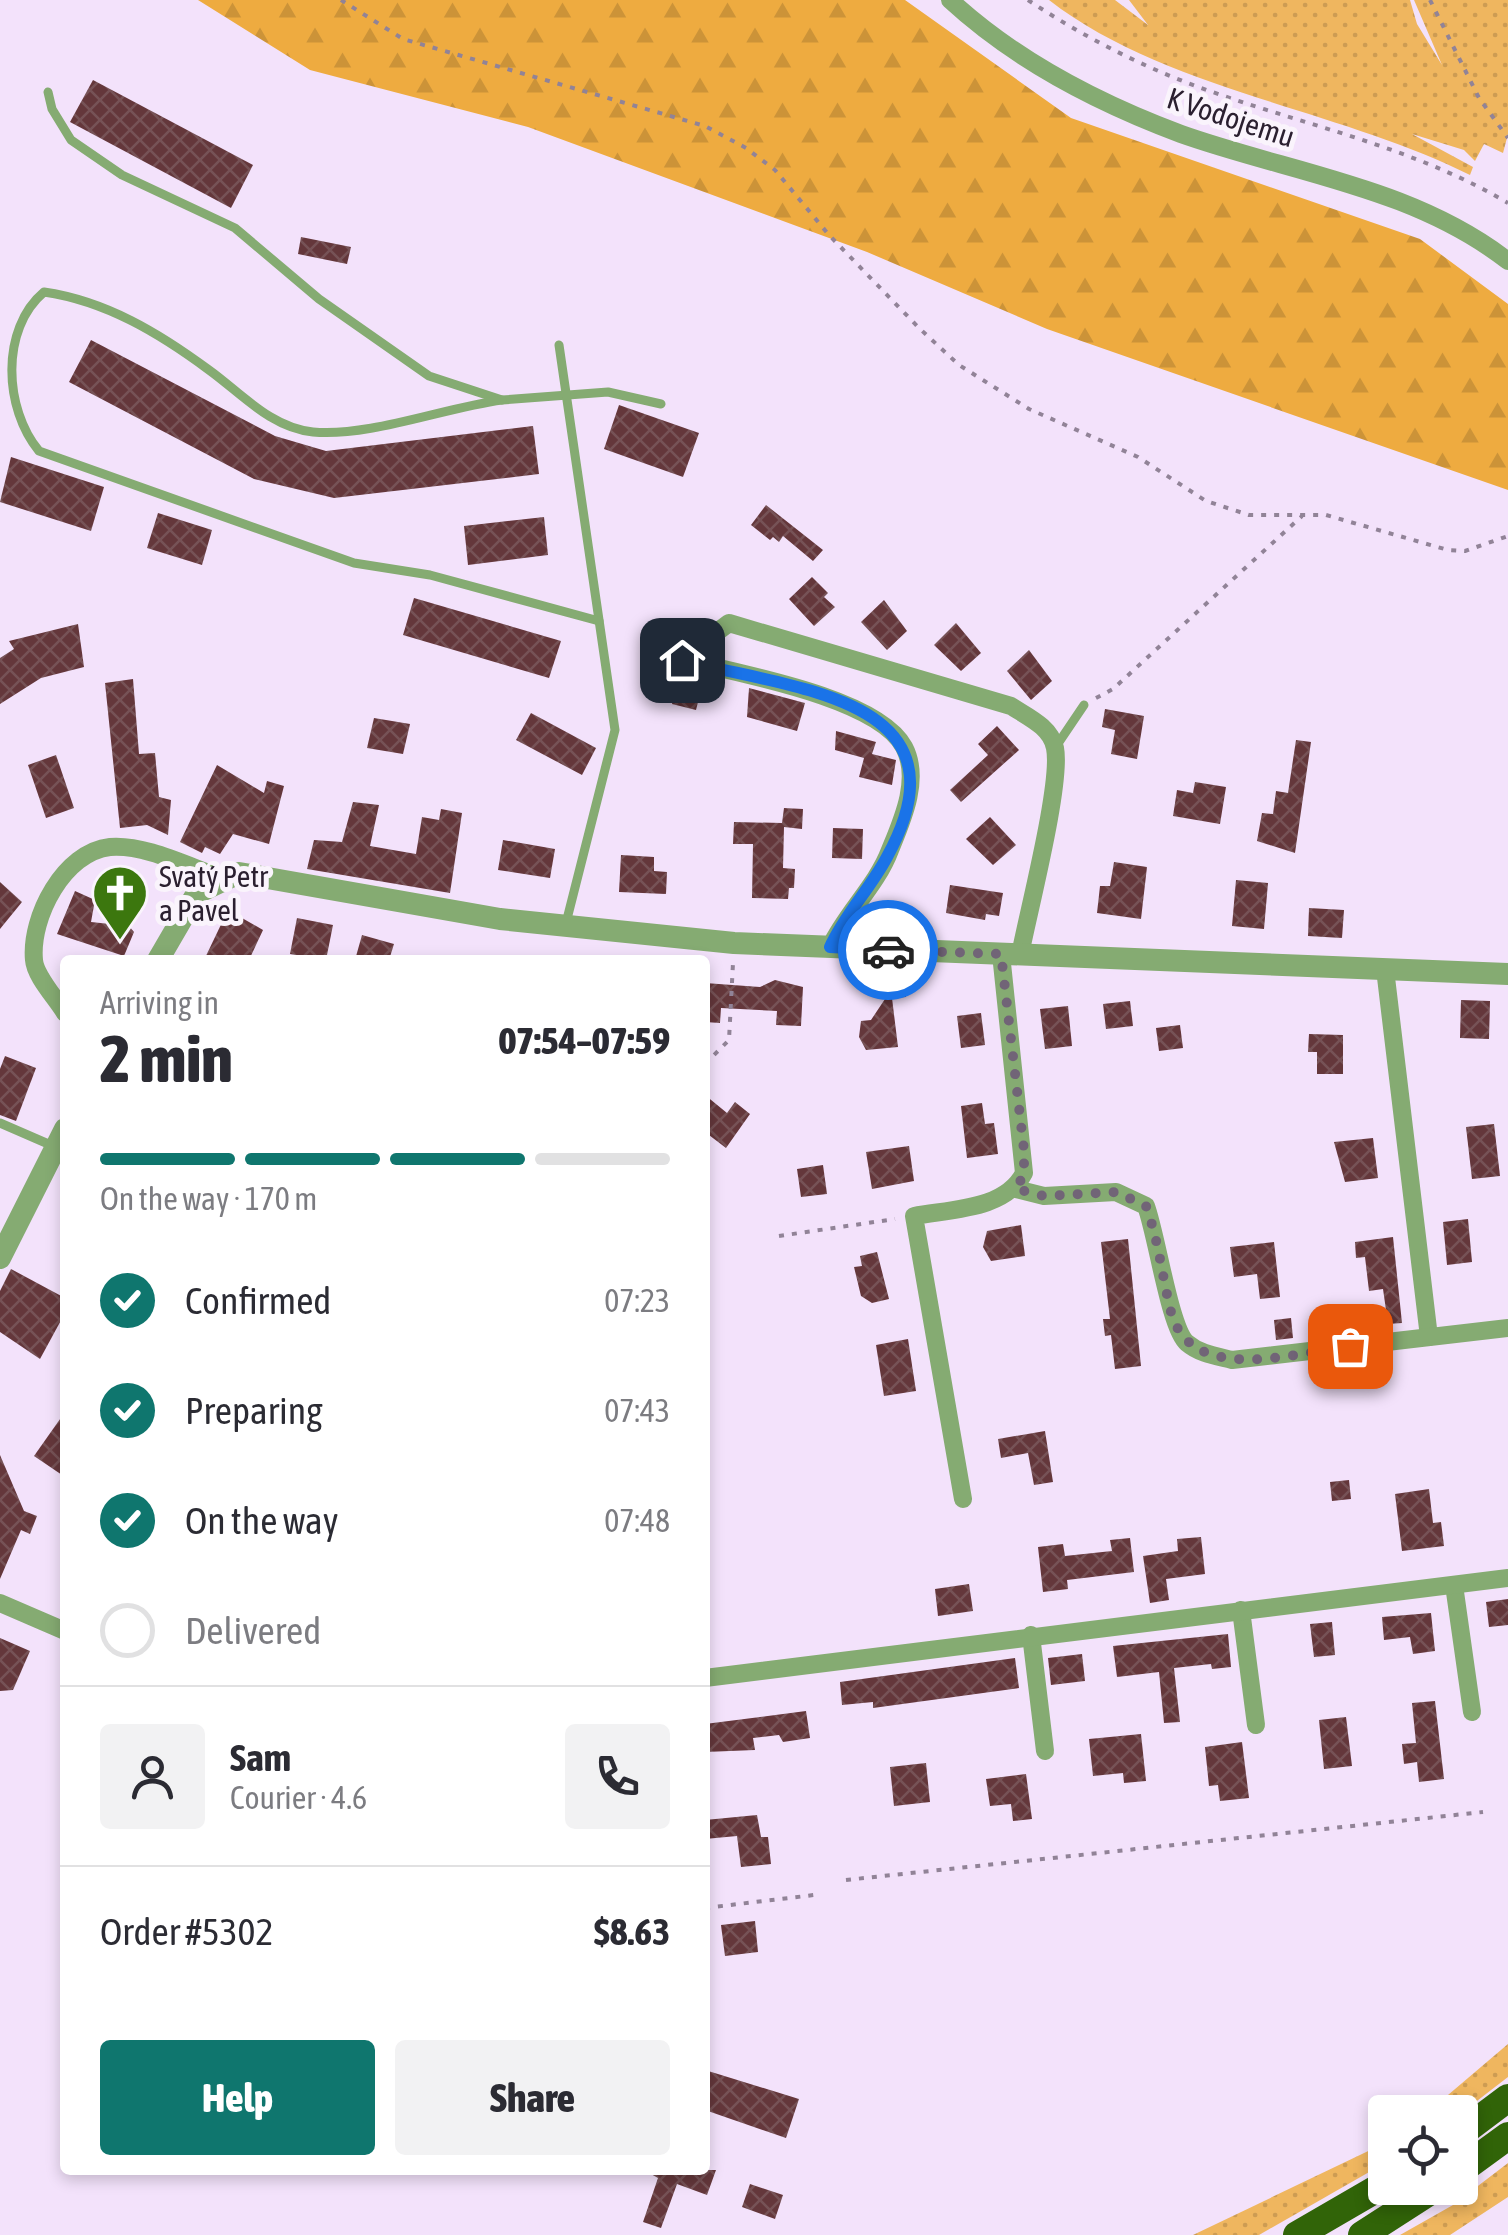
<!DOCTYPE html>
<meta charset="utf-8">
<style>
:root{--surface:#fff;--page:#f2f2f3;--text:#2b2b33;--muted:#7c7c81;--line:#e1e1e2;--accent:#0f766e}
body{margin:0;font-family:"Asap Condensed",sans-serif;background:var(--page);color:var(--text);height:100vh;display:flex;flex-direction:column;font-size:38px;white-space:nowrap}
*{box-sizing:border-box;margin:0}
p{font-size:32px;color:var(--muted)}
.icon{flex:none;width:55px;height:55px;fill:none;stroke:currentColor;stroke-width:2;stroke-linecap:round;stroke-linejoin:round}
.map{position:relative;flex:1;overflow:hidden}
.details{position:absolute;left:60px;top:955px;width:650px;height:1220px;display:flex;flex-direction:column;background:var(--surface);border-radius:10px;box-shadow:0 5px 15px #0003}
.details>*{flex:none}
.fabs{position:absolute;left:1368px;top:2095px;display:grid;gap:20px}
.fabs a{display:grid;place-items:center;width:110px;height:110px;border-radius:10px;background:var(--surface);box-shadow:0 5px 15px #0003;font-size:50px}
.pin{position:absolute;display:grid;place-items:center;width:85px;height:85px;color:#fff;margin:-42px;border-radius:20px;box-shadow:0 5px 15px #0006}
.courier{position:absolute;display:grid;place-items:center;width:100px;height:100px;margin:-50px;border:8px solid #1a73e8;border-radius:50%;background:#fff;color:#222;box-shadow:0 2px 12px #0007}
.overview em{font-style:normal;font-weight:800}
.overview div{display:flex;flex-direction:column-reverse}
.overview{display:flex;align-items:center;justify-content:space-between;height:170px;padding:0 40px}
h1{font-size:65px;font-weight:800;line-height:75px}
.bar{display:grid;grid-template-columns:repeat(4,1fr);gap:15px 10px;align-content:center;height:120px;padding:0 40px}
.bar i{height:12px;border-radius:8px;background:var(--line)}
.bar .current{background:var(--accent)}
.bar p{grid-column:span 4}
.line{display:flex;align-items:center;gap:25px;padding:0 40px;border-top:2px solid var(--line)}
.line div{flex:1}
.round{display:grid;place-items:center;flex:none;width:105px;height:105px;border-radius:10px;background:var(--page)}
ol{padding:0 40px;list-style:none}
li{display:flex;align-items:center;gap:30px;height:110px}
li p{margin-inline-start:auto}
li .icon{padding:10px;border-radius:50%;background:var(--accent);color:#fff;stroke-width:4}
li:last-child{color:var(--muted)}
li i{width:55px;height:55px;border:5px solid var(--line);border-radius:50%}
.cta{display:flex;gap:20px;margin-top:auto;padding:20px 40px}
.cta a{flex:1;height:115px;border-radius:10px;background:var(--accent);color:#fff;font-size:40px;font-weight:800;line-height:115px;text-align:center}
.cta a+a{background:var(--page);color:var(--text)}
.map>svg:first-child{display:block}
</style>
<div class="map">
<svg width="1508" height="2235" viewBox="0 0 1508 2235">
<defs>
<pattern id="grass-dots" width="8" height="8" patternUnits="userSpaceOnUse" patternTransform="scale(2.5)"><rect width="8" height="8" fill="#efb65f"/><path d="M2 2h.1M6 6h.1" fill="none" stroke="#cd9c53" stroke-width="1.8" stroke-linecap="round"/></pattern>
<pattern id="forest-firs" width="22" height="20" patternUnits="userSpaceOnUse" patternTransform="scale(2.5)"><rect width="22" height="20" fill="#eeab40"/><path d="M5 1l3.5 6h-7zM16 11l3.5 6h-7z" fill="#cc9338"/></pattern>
<pattern id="building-cross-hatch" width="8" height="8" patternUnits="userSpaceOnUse" patternTransform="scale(2.5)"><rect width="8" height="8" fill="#64373b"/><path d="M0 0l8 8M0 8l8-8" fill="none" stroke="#765256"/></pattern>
</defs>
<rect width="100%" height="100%" fill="#f3e2fb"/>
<g fill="url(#grass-dots)">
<path d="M1049,0h66l33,25 -19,-25h281l7,24 25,41 -28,-65h94v134l-5,19 -19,-9 -9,17 -11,-11 -52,-16 61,33 -3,8c-131,-66 -305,-85 -421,-175z"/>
<polygon points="1508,2044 1508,2077 1460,2114 1428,2112"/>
<polygon points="1385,2143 1385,2163 1259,2235 1193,2235"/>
<polygon points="1508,2163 1508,2197 1450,2235 1400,2235 1453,2205"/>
</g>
<polygon fill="url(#forest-firs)" points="198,0 905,0 1071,118 1420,239 1508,304 1508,490 1047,329 867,252 528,127 310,70"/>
<g fill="url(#building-cross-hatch)">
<polygon points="93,80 253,165 231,208 70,122"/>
<polygon points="301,237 351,247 347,264 298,254"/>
<polygon points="91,340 275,436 326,451 533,426 539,474 334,498 254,479 69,382"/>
<polygon points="619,405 699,433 683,477 604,449"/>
<polygon points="11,457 104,487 91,531 0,502"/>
<polygon points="766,505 823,550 813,561 783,536 779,542 773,537 770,540 751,525"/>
<polygon points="158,513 212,530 202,565 147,548"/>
<polygon points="544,517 548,555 468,565 464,526"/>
<polygon points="812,577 828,593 824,597 835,607 814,626 789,599"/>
<polygon points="414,598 561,641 549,678 403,635"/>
<polygon points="884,600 907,631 887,650 861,622"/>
<polygon points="956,623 981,653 961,671 934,645"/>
<polygon points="78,624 84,667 41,678 0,704 0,658 14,649 9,641"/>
<polygon points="1029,650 1052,681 1031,700 1007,671"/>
<polygon points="680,672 704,678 696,710 672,704"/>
<polygon points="133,679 139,754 155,753 159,797 171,800 168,835 147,825 120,828 105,683"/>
<polygon points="749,688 805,703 797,731 747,717"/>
<polygon points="1105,709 1144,716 1137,759 1111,754 1115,730 1102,727"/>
<polygon points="531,713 596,748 582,775 516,740"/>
<polygon points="374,718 410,724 403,754 367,748"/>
<polygon points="997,726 1019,750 961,802 950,790 988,755 978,744"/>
<polygon points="836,731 876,742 872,754 896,760 892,785 859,777 864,758 835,750"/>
<polygon points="1296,740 1311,742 1295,853 1257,841 1262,813 1273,814 1276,791 1288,793"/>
<polygon points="56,755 74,808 46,818 28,765"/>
<polygon points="217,765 264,793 267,781 284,786 269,844 233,834 220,854 205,847 202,853 180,842"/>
<polygon points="1195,782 1226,787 1220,824 1173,816 1177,790 1193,793"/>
<polygon points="353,802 379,805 370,846 416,854 422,817 439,820 441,809 462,813 450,893 307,869 314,840 342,842"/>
<polygon points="784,808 803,809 802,829 784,827 783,868 795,869 794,888 789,888 788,899 752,898 753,844 733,844 734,822 782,823"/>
<polygon points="990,817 1016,845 993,865 966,839"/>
<polygon points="833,828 863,829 862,859 832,858"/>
<polygon points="503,840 555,849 550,878 498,870"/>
<polygon points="621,855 654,857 654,871 667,872 666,894 619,892"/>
<polygon points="1114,862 1147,867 1141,919 1097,913 1100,886 1110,886"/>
<polygon points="1236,880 1268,883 1264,929 1232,926"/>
<polygon points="0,882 22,902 0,929"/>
<polygon points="950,885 1003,893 999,916 986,914 985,920 946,913"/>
<polygon points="75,891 95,900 91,922 129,926 134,932 124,956 57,934"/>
<polygon points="1309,908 1344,910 1342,938 1308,936"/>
<polygon points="228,910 263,930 249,960 204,960"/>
<polygon points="297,918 333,925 326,960 290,954"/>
<polygon points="362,935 394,944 389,960 355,960"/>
<polygon points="775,980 803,987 801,1026 776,1025 777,1011 721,1008 720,1023 705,1022 705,983 760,987"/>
<polygon points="904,980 906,997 892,998 898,1047 866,1050 859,1037 861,1021 871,1020 885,999 882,982"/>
<polygon points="1461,1000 1490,1001 1489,1039 1460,1038"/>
<polygon points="1130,1001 1133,1026 1106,1029 1103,1004"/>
<polygon points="1068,1006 1072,1046 1045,1049 1040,1009"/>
<polygon points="981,1013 985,1045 961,1048 957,1016"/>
<polygon points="1180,1025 1183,1048 1159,1051 1156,1028"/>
<polygon points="1309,1034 1343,1035 1343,1074 1317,1074 1317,1052 1308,1052"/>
<polygon points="5,1056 36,1068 16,1121 0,1115 0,1069"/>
<polygon points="705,1095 727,1113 735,1102 750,1114 726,1148 705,1132"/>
<polygon points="982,1103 985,1124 994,1123 998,1154 967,1158 961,1106"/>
<polygon points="1494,1124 1500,1176 1472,1179 1466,1127"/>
<polygon points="1373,1138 1378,1178 1345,1182 1334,1142"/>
<polygon points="909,1146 914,1181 872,1189 866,1152"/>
<polygon points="823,1165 827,1194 801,1197 797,1169"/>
<polygon points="1468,1219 1472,1262 1447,1265 1443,1222"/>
<polygon points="1021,1225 1025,1256 991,1261 983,1247 987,1231"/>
<polygon points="1393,1237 1402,1323 1388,1324 1383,1289 1369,1291 1365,1257 1356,1258 1355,1242"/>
<polygon points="1128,1239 1141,1366 1115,1369 1111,1335 1105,1336 1103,1319 1110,1319 1101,1242"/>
<polygon points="1274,1242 1280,1297 1260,1299 1257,1274 1234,1277 1230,1247"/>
<polygon points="877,1252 889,1299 872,1303 861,1296 854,1267 862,1266 860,1256"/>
<polygon points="11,1269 65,1298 65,1313 40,1359 0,1332 0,1291"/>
<polygon points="1291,1318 1293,1338 1276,1340 1274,1320"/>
<polygon points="908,1339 916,1391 884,1396 876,1345"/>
<polygon points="65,1412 65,1477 34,1456"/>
<polygon points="1045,1431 1053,1482 1034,1485 1028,1453 1001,1458 998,1439"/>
<polygon points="0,1455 24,1511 37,1516 30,1534 21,1530 0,1579"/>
<polygon points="1349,1480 1351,1499 1332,1501 1330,1482"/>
<polygon points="1429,1489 1433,1523 1441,1522 1444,1546 1402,1551 1395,1494"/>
<polygon points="1201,1537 1205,1574 1166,1579 1169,1600 1150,1603 1143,1556 1178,1551 1177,1539"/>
<polygon points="1130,1538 1134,1572 1067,1580 1068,1589 1043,1592 1038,1547 1063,1544 1065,1556 1112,1551 1110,1540"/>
<polygon points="969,1584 973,1611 938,1616 935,1589"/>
<polygon points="1508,1599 1508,1625 1489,1627 1486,1602"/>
<polygon points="1431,1613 1435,1651 1413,1654 1410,1637 1384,1640 1382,1617"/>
<polygon points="1332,1622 1335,1655 1314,1657 1310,1624"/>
<polygon points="1228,1634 1231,1667 1212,1669 1211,1664 1174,1668 1180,1722 1164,1723 1159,1672 1117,1677 1113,1646"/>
<polygon points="0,1638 30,1651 13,1690 0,1691"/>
<polygon points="1082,1654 1085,1681 1051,1685 1048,1658"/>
<polygon points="1015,1658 1019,1688 873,1708 873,1702 842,1705 840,1682"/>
<polygon points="1435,1701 1444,1779 1419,1782 1417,1762 1404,1764 1402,1744 1416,1743 1412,1703"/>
<polygon points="806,1711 810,1738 783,1742 779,1735 753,1738 755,1750 705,1752 705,1724"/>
<polygon points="1346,1717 1352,1766 1324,1769 1319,1720"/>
<polygon points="1141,1734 1146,1781 1124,1783 1123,1773 1093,1776 1089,1739"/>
<polygon points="1242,1742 1249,1798 1220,1801 1218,1785 1209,1786 1205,1747"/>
<polygon points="926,1763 930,1802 894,1806 890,1767"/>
<polygon points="1026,1774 1032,1819 1013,1821 1011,1804 990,1806 986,1779"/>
<polygon points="757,1815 761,1837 768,1837 771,1864 741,1867 737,1836 705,1839 705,1820"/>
<polygon points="755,1921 758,1952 725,1956 721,1925"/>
<polygon points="705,2070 799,2099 786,2138 705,2110"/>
<polygon points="644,2170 716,2170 707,2195 677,2184 661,2228 643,2222 658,2178"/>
<polygon points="750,2184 783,2195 775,2219 742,2207"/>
</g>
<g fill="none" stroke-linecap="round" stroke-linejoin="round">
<g stroke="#918397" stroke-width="4" stroke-dasharray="5 8" stroke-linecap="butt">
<polyline points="341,0 403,39 705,126 746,148 775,170 829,235 919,328 959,365 1029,409 1138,457 1206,501 1249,515 1326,515 1448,550 1465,551 1508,536"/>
<path d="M1028,0c42,28 88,53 135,73 114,48 237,66 345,130"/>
<polyline points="1430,0 1479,98 1508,138"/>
<polyline points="1096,698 1113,689 1302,516"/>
<polyline points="705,1064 729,1040 733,963"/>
<polyline points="779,1236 895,1219"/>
<polyline points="846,1880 1483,1812"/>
<polyline points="705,1908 814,1895"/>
</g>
<g stroke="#85ab72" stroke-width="9">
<polyline points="48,92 52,109 71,140 122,175 235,228 319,299 429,376 502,400 608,392 661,404"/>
<polyline points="559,345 615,730 566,923"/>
<path d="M502,400c-59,8 -132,37 -189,32 -42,-4 -72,-39 -104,-62 -50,-37 -103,-69 -165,-78 -44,37 -40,117 -5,159l315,112 76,12 169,46"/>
<polyline points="1057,745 1084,705"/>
<polyline points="0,1123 53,1146"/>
</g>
<g stroke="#85ab72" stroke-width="18">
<path d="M950,0c65,60 148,103 231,134 110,39 232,53 327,127"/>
<path d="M660,654c59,16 216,40 244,93 17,32 -2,74 -14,103 -13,35 -44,63 -60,97"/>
<path d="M704,666l9,-31 16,-12 282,83c17,11 40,21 44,42 7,35 -27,165 -35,207"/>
<polyline points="1385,969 1429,1337"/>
<path d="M65,1013c-9,-15 -30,-37 -31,-53 -4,-43 30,-108 76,-113 35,-3 79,20 112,31"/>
<path d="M1016,1189l28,7 72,-4 30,14c11,30 24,123 41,137 13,11 29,13 45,17l276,-32"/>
<path d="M963,1499l-49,-283c37,-7 91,-6 110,-43l-23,-219"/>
<polyline points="1454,1585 1472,1712"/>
<polyline points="0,1603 65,1631"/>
<polyline points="1241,1610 1256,1725"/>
<polyline points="1031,1635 1045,1751"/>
<polyline points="705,1678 1508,1578"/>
</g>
<g stroke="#85ab72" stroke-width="22">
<polyline points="158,960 197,893 239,873 500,919 734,943 1508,974"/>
<polyline points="0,1258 65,1129"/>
</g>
<g stroke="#316408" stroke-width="28">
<polyline points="1460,2134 1508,2098"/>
<polyline points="1460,2171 1508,2136"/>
<polyline points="1297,2235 1385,2184"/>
<polyline points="1362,2235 1435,2188"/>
</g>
</g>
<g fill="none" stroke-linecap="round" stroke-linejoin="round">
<path stroke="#716477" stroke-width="10" stroke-dasharray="0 18" d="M888,950l113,4 23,196v24l-8,15 28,7 72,-4 30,14c13,36 16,70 25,106 20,74 124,41 179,34"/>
<path stroke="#1a73e8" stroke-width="12" d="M682,660c106,29 294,36 205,197 -17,32 -42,57 -57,90l58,3"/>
</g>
<defs>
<g id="church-pin" transform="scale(2.875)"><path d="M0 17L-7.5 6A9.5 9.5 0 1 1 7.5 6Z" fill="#3c770e" stroke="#faf4fc"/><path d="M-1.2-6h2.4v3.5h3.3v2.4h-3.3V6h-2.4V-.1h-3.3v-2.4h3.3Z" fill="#fff"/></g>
</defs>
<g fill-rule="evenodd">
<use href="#church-pin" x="120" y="893"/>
</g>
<g text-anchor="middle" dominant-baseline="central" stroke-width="10" stroke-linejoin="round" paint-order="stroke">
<g font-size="30" fill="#2b2030" stroke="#faf4fc">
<text transform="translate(1231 117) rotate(18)">K Vodojemu</text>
</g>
<g font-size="30" fill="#2b2030" stroke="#faf4fc" text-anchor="start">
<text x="159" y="876">Svatý Petr<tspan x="159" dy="34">a Pavel</tspan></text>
</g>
</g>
</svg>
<div class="fabs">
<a><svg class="icon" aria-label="locate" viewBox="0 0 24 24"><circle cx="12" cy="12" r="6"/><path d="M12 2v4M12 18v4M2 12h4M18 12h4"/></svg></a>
</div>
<div class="pin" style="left:1350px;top:1346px;background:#ea580c"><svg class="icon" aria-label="bag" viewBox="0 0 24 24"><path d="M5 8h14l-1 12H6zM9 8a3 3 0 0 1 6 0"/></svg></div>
<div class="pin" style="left:682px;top:660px;background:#1f2937"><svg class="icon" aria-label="home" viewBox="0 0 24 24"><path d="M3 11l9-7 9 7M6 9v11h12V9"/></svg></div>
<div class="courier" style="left:888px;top:950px"><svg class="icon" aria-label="car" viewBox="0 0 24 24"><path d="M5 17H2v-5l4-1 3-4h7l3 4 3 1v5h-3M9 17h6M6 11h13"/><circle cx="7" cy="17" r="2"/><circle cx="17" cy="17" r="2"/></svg></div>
<section class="details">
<div class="overview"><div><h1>2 min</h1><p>Arriving in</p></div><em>07:54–07:59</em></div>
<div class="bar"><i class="current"></i><i class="current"></i><i class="current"></i><i></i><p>On the way · 170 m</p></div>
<ol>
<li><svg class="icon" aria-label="check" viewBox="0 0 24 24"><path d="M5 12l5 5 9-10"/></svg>Confirmed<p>07:23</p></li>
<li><svg class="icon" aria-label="check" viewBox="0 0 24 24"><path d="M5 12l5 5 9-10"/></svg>Preparing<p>07:43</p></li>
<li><svg class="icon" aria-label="check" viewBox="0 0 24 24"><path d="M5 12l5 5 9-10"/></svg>On the way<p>07:48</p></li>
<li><i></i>Delivered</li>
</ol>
<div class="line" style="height:180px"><a class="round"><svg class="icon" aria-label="person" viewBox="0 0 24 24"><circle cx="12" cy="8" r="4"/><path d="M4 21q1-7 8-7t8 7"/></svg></a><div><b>Sam</b><p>Courier · 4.6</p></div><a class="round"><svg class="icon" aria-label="phone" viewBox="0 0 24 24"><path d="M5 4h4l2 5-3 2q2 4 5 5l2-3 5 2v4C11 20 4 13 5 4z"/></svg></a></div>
<div class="line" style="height:130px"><div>Order #5302</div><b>$8.63</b></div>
<div class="cta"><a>Help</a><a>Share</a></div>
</section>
</div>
